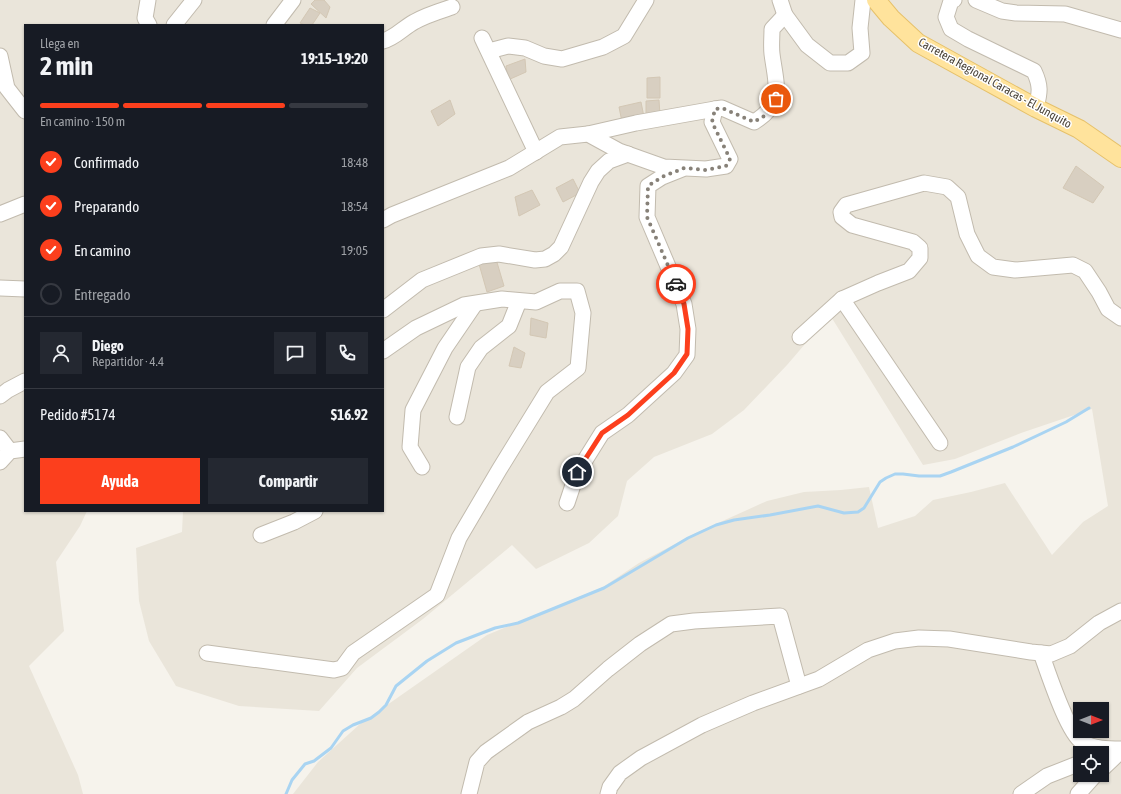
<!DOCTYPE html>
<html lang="es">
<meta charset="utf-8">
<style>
:root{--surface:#171b24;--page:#242831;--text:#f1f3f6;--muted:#9ea1a6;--line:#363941;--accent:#fc3f1d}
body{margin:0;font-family:"Asap Condensed",sans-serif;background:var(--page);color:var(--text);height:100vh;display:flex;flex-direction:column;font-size:15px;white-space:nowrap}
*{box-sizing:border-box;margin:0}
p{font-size:13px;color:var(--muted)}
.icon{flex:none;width:22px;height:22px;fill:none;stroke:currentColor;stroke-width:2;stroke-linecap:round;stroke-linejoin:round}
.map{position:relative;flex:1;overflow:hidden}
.panel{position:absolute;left:24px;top:24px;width:360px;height:488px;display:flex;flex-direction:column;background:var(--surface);border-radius:0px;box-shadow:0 1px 3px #0004}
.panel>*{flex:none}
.needle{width:26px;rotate:90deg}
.buttons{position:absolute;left:1073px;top:702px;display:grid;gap:8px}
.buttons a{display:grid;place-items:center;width:36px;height:36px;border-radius:0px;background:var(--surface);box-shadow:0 1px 3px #0004;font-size:20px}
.pin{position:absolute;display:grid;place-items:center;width:34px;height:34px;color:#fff;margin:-17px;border:2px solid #fff;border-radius:50%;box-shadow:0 1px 4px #0007}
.courier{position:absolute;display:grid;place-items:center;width:40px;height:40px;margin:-20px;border:3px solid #fc3f1d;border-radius:50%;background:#fff;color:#222;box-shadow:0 1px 5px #0007}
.head em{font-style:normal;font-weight:700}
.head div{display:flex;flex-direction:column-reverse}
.head{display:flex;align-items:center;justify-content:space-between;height:68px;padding:0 16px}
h1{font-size:26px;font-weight:700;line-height:30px}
.bar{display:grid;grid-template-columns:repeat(4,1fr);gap:6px 4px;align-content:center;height:48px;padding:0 16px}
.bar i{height:5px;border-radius:3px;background:var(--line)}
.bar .selected{background:var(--accent)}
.bar p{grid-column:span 4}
.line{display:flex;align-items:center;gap:10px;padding:0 16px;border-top:1px solid var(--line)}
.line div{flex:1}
.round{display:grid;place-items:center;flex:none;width:42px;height:42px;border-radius:0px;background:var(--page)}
ol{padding:0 16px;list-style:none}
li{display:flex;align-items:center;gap:12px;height:44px}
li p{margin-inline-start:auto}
li .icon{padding:4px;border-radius:50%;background:var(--accent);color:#fff;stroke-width:4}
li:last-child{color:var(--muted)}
li i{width:22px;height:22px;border:2px solid var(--line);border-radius:50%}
.action{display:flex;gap:8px;margin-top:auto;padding:8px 16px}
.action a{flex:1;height:46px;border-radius:0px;background:var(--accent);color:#fff;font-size:16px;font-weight:700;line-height:46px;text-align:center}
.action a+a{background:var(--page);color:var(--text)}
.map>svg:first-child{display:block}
</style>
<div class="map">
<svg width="1121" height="794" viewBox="0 0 1121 794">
<rect width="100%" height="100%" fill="#f6f3ec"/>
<path fill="#eae5da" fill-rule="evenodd" d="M0,0h1121v794h-828l25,-32 42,-38 127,-89 116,-48 36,-24 57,-30 71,-32 37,-9 37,-2 28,-3 9,41 37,-12 18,-16 38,-8 34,-9 47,72 31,-33 25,-16 -16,-97 -71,24 -66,26 -32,6 -93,-150 -43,50 -43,45 -32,24 -58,23 -27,24 -9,35 -29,27 -53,26 -24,-24 -89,74 -66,49 -38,43 -80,-5 -63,-20 -27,-45 -10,-40 -3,-53 46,-16 1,-21h200v-486h-358v486h62l-7,15 -24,36 8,69 -35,35 49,109 5,19h-83zM1080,709h22v22h-22zM1080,753h22v22h-22z"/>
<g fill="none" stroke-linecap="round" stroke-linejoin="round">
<polyline stroke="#a9d4f2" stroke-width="3" points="286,794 292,780 305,764 314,761 331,748 343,731 353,725 371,718 379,712 386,705 396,686 427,661 456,643 495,628 518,623 604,588 688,538 716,525 734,520 770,515 818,506 844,513 858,512 864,508 880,482 886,478 895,474 903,474 919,476 940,476 951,472 1013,447 1066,422 1089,408"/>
</g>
<g fill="#d8cfc1" stroke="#d3c7b4">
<polygon points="315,0 324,0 330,7 326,18 311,4"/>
<polygon points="310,8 320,13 312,25 305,25 300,23"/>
<polygon points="525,59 526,72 508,80 506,66"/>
<polygon points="660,77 660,98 647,98 647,78"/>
<polygon points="450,100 455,114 438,126 431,111"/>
<polygon points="659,100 660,115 646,115 646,101"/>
<polygon points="641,102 644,117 622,122 619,107"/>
<polygon points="1076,166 1104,187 1093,203 1063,188"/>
<polygon points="573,179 580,193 563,202 556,188"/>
<polygon points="532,190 540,205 519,216 515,197"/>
<polygon points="496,259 504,286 487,292 479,264"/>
<polygon points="531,318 548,323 546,338 530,335"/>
<polygon points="514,347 525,353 521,368 509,366"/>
</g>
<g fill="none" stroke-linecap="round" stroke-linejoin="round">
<g stroke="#c2bbae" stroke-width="17">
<g id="minor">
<polyline points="148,0 145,18 149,25"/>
<polyline points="780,0 785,15 807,45 830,63 848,63 862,53 860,28 863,0"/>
<path d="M954,0l-3,1 -5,16 5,12 17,10 66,32c7,15 6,21 2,37"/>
<polyline points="976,0 1002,11 1016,13 1065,14 1121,30"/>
<polyline points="174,25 194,0"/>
<polyline points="274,25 293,0"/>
<polyline points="482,38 536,152"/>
<path d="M383,41c12,-3 20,-13 31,-19 12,-7 26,-11 38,-15"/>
<polyline points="489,51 508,46 525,48 544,56 562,59 603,47 624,36 646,0"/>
<polyline points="0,56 7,88 25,111"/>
<polyline points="588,134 636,123 715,109"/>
<polyline points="0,214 25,204"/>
<path d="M383,220l9,-5 117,-47 51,-31 28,-3 31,17 45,16 42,2 20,-3 4,-7 -18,-37 3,-13 7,-1 32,14c31,-19 22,-37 18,-68 -1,-8 0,-17 0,-25l13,-14"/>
<polyline points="0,288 25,289"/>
<polyline points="842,299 940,443"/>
<polyline points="383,310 422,280 481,256 499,254 535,260 545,259 554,254 561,247 591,182 598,171 609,161 628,154"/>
<polyline points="800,337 842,299 878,283 909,271 920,258 920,248 913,242 852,225 842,217 841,212 846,205 924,183 947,187 958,197 967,234 978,256 993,267 1015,270 1073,265 1085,271 1099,292 1108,309 1121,318"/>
<polyline points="0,396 8,390 25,381"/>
<polyline points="457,417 468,367 481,348 509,326 519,301"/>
<polyline points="0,438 10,451"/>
<polyline points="0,462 10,451 25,449"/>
<polyline points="422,467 410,447 413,410 445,348 475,304"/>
<polyline points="567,503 577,473 602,433 628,415 674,373 687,355 688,329 684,304 647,217 648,186 662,177 682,169"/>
<polyline points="261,535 294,522 315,511"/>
<polyline points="207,653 334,670 342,668 353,653 437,595 459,538 499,470 547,392 578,368 583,313 577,291 560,291 536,302 502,299 464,305 416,328 383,351"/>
<path d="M1041,653c7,19 26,79 41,89 12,7 26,7 39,7"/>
<polyline points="1102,769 1121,751"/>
<polyline points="469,794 477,762 486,752 528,722 561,707 574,699 608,669 640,644 671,624 694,621 780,616 799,686"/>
<polyline points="608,794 610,787 620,773 641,758 702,725 753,703 819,679 868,650 895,641 919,638 949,639 1031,652 1051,654 1070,646 1099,623 1121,611"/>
<polyline points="1021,794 1047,776 1080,763"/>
<polyline points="1078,794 1095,775"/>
</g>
</g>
<g stroke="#e6c16a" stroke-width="20">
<polyline id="major" points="876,0 891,18 918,43 1036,108 1079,129 1121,158"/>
</g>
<use href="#minor" stroke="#fff" stroke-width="15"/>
<use href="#major" stroke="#ffe39c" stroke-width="18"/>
</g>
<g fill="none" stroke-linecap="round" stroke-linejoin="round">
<polyline stroke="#878178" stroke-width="4" stroke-dasharray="0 7.2" points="676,284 647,217 648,186 662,177 684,168 706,170 726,166 730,159 712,122 715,109 722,108 754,122 766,115 776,99"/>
<polyline stroke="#fc3f1d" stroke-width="5" points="577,472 602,433 628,415 674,373 687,354 688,329 684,304 676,284"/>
</g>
<g text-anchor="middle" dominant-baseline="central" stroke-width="3" stroke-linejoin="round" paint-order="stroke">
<g font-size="12" fill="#4b4439" stroke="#fff">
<text transform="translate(995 83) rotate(29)">Carretera Regional Caracas - El Junquito</text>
</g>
</g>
</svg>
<div class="buttons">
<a><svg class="needle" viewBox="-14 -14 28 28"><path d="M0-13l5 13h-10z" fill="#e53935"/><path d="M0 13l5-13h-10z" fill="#9ea1a6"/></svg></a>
<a><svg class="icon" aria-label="locate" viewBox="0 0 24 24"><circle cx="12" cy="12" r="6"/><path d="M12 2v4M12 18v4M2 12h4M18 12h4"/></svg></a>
</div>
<div class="pin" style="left:776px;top:99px;background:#ea580c"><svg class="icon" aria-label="bag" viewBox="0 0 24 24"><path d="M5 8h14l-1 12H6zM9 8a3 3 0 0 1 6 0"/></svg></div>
<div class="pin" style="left:577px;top:472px;background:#1f2937"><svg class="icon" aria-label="home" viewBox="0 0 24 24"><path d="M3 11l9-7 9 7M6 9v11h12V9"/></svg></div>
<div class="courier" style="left:676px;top:284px"><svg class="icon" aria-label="car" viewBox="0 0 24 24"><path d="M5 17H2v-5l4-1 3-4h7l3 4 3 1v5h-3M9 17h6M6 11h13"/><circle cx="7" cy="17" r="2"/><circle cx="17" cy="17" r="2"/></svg></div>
<section class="panel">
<div class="head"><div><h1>2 min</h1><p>Llega en</p></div><em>19:15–19:20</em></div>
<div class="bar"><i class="selected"></i><i class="selected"></i><i class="selected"></i><i></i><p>En camino · 150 m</p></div>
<ol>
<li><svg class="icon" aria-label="check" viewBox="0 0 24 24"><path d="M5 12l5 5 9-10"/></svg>Confirmado<p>18:48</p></li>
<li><svg class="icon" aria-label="check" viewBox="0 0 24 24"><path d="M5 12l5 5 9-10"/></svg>Preparando<p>18:54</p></li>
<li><svg class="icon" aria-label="check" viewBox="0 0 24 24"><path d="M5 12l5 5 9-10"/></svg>En camino<p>19:05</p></li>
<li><i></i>Entregado</li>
</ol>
<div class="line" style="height:72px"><a class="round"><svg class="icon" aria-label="person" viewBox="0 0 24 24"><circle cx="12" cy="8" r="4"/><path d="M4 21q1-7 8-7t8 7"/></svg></a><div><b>Diego</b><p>Repartidor · 4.4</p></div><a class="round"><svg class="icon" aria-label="chat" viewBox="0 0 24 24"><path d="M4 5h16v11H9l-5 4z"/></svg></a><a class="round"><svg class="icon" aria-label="phone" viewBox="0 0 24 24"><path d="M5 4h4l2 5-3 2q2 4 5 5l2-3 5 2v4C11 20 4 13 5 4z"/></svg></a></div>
<div class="line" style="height:52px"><div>Pedido #5174</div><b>$16.92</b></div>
<div class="action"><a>Ayuda</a><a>Compartir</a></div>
</section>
</div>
